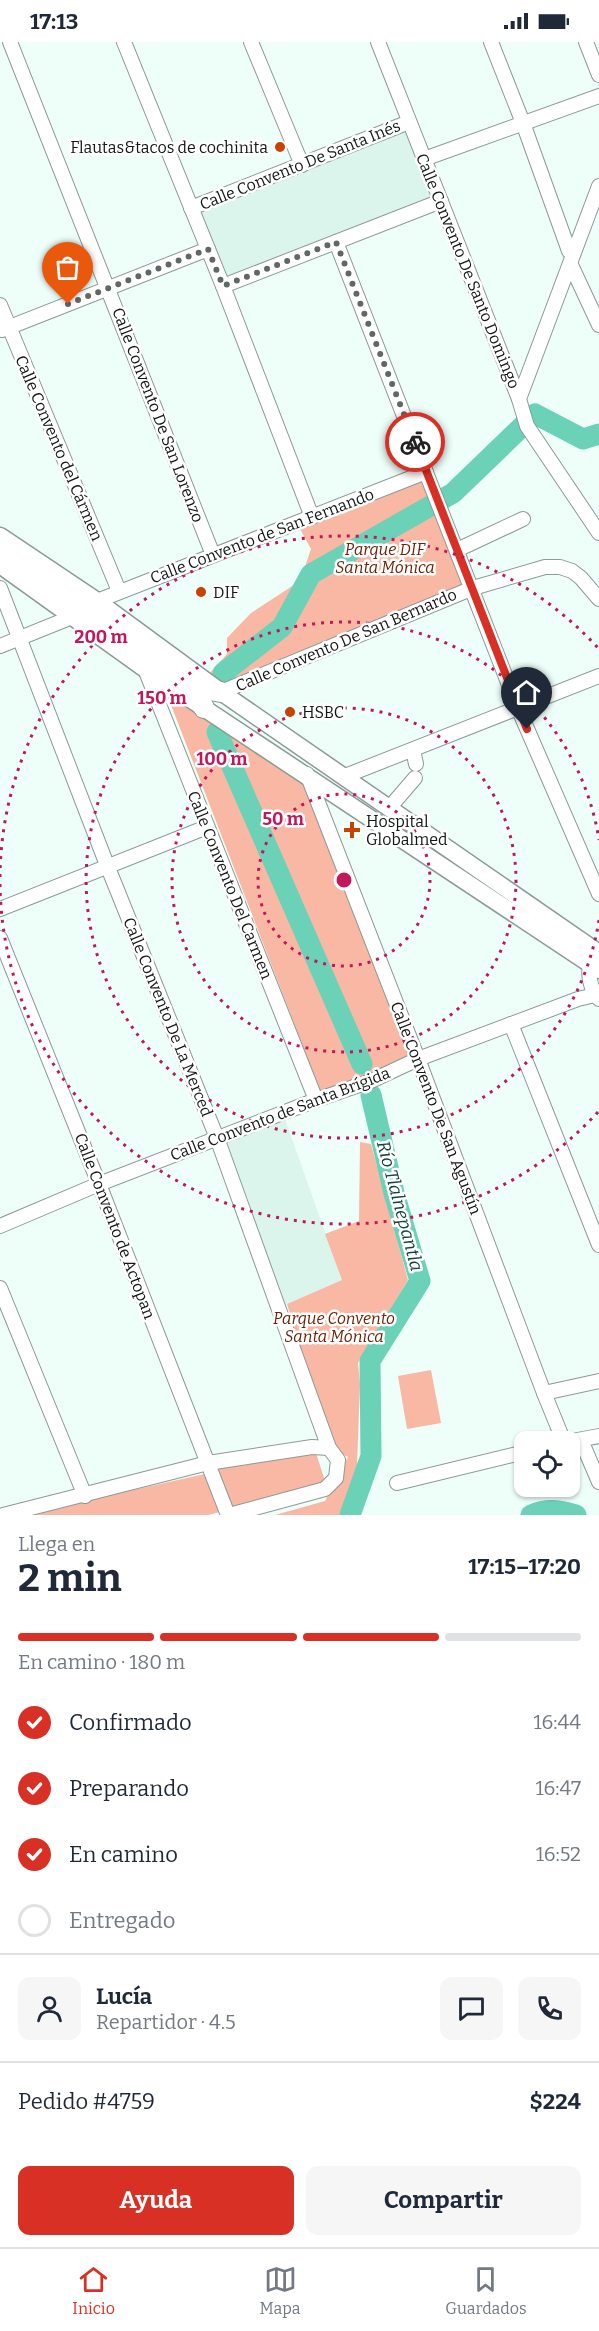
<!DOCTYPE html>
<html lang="es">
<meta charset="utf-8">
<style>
:root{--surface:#fff;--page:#f6f6f7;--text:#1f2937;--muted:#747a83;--line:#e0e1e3;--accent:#d93025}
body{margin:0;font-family:Bitter,serif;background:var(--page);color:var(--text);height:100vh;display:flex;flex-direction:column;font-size:22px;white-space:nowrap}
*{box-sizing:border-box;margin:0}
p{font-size:20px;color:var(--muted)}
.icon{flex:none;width:33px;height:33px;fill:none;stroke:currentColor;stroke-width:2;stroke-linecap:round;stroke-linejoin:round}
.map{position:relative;height:1473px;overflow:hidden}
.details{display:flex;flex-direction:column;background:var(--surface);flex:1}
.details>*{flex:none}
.fabs{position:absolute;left:514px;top:1389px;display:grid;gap:12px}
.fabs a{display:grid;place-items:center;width:66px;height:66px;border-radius:12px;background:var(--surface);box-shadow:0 2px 4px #0004;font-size:30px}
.pin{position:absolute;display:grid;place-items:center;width:51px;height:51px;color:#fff;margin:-62px -26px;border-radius:50% 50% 50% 0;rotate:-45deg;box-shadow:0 0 6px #0007}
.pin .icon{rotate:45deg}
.courier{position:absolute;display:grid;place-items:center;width:60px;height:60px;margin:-30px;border:4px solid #d93025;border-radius:50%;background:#fff;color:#222;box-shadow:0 2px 8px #0007}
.head em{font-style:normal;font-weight:700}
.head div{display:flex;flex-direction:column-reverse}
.head{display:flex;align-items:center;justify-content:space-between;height:102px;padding:0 18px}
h1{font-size:39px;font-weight:700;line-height:45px}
.bar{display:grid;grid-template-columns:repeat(4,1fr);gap:9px 6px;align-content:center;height:72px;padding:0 18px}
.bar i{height:8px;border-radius:4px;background:var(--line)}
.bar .current{background:var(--accent)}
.bar p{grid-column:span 4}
.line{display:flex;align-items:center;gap:15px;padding:0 18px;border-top:2px solid var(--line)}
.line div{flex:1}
.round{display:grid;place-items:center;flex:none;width:63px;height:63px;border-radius:12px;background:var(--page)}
ol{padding:0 18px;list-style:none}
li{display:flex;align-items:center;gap:18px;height:66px}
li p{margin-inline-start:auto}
li .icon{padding:6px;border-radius:50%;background:var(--accent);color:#fff;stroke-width:4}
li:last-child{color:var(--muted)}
li i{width:33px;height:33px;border:3px solid var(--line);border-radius:50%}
.button{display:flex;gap:12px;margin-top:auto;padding:12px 18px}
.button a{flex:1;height:69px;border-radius:12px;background:var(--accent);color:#fff;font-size:24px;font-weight:700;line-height:69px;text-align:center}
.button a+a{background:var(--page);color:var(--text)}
.status{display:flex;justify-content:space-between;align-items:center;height:42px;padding:0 30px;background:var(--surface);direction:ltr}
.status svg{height:16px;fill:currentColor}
.tab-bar{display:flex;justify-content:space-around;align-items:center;height:84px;border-top:2px solid var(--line);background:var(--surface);font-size:16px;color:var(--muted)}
.tab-bar a{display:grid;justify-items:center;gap:3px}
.tab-bar .current{color:var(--accent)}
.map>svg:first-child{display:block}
</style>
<div class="status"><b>17:13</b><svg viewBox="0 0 49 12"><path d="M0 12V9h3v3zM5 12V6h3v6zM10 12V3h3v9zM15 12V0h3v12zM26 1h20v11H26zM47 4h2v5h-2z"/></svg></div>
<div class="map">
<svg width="599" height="1473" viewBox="0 0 599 1473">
<rect width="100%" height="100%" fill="#eefff9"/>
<g fill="#dbf4ec">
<polygon points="409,80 441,159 223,244 191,166"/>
<polygon points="281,1066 342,1238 276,1267 211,1094"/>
</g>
<g fill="#f8b8a3">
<polygon points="420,438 473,546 231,642 220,641 210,631 227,612 227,596 251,571 300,539 311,507 300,487"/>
<polygon points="166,650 306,735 410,1016 321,1051"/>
<polygon points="360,1100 371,1102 408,1238 358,1321 360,1342 357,1424 342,1473 275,1473 325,1459 348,1415 329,1406 287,1262 342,1238 325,1192 359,1179"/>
<polygon points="431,1328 441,1381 407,1387 398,1334"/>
<polygon points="316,1411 325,1439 311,1446 233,1467 216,1426"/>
<polygon points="205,1432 220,1470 208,1473 20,1473"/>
</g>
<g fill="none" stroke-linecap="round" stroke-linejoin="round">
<g stroke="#6bd2b8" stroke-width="21">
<polyline points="223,631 282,585 311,532 453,451 535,372 583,397 599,392"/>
<polyline points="217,690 362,1022"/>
<polyline points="350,1473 371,1414 370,1319 420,1239 394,1151 371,1053"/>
<path d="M531,1473c16,-7 29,-5 45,0"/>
</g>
<g stroke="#8c9b96" stroke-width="16">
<g id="minor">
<polyline points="10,0 213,513"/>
<polyline points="124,0 223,244 312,475"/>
<polyline points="251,0 302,123"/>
<polyline points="378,0 519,357"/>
<polyline points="491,0 523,81 569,209"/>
<polyline points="586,0 599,33"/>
<polyline points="424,117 599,54"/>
<polyline points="599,144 519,357 527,384 599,491"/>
<polyline points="191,166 409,80"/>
<polyline points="336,200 518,666 599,852"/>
<polyline points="571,223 599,283"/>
<polyline points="223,244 441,159"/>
<polyline points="0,263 119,549"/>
<polyline points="2,288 208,207"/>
<polyline points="457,508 523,477"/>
<polyline points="0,546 107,823 217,1096 329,1406 338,1418 336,1436 325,1447 229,1473"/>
<polyline points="97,559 426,430"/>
<polyline points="0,604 72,575"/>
<polyline points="145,627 316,1058"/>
<polyline points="221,650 473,546 545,525 560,525 572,529 581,536 599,557"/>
<polyline points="413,708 416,722"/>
<polyline points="307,732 418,1017 544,1351 564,1400"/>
<polyline points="345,734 599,634"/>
<polyline points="390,765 415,736"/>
<polyline points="0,867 207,785"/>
<polyline points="0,896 99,1142 228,1473"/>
<path d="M592,914c-5,16 -4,30 7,43"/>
<polyline points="511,982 599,1203"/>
<polyline points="0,1184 99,1142 316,1058 371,1039 418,1017 578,957 595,953"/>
<polyline points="0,1246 85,1454"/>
<polyline points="544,1351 599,1339"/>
<polyline points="581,1398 599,1440"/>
<polyline points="572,1399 599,1394"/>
<polyline points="397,1441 525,1410"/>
<polyline points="3,1473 208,1421 312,1405 329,1406"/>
</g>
</g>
<g stroke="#8c9b96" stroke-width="19">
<g id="major">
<polyline points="0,494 97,559 221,650 599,911"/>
<polyline points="0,523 145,627 599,928"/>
</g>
</g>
<g stroke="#8c9b96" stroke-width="22">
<g id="highway">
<polyline points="0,512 88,569 193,645 221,650"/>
<polyline points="193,645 204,666"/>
</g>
</g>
<use href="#minor" stroke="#fff" stroke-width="14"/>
<use href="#major" stroke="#fff" stroke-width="16"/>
<use href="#highway" stroke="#fff" stroke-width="20"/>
</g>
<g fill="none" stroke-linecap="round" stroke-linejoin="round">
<polyline stroke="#5f6865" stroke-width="6" stroke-dasharray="0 10.8" points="68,262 208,207 223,244 336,200 415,400"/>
<polyline stroke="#d93025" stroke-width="8" points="415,400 527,687"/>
</g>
<g fill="none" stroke="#c2185b" stroke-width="3" stroke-dasharray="3 6">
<circle cx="344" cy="838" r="86"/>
<circle cx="344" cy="838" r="172"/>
<path d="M599 878A258 258 0 1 1 599 798"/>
<path d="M598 1070A344 344 0 0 1 0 841M0 835A344 344 0 0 1 598 606"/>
</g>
<g fill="#c84200" stroke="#fff" stroke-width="2">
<circle cx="280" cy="105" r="6"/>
<circle cx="201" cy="550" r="6"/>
<circle cx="290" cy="670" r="6"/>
<path d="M349 779h6v6h6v6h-6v6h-6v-6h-6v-6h6z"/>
</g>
<g text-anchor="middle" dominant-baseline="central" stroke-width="5" stroke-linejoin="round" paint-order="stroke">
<g font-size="16" fill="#121716" stroke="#fff" text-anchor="start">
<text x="268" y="105" text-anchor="end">Flautas&amp;tacos de cochinita</text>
<text x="213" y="550">DIF</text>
<text x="302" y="670">HSBC</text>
<text x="366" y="779">Hospital<tspan x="366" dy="18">Globalmed</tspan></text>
</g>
<g font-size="16" fill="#121716" stroke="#fff">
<text transform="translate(300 123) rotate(-22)">Calle Convento De Santa Inés</text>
<text transform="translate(468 229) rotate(68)">Calle Convento De Santo Domingo</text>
<text transform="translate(158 373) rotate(69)">Calle Convento De San Lorenzo</text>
<text transform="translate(59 406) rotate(67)">Calle Convento del Cármen</text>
<text transform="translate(262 494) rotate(-21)">Calle Convento de San Fernando</text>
<text transform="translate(346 598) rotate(-23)">Calle Convento De San Bernardo</text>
<text transform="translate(230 843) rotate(68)">Calle Convento Del Carmen</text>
<text transform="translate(168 975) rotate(68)">Calle Convento De La Merced</text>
<text transform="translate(436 1066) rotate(69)">Calle Convento De San Agustín</text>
<text transform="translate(280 1072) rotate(-21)">Calle Convento de Santa Brígida</text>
<text transform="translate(115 1184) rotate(69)">Calle Convento de Actopan</text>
</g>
<g font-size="16" font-style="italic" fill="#6a2308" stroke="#fff">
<text x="385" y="507">Parque DIF<tspan x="385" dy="18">Santa Mónica</tspan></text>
<text x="334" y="1276">Parque Convento<tspan x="334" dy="18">Santa Mónica</tspan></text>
</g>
<g font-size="18" font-style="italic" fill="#144338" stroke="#fff">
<text transform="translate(400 1164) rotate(75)">Río Tlalnepantla</text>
</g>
</g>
<circle cx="344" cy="838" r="9" fill="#c2185b" stroke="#fff" stroke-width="3"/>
<g font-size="18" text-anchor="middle" font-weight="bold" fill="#c2185b" stroke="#fff" stroke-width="5" stroke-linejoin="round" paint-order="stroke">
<text x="101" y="601">200 m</text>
<text x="162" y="662">150 m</text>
<text x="222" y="723">100 m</text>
<text x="283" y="783">50 m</text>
</g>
</svg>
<div class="fabs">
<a><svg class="icon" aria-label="locate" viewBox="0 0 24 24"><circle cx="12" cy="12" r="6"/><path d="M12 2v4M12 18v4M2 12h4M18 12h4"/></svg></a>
</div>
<div class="pin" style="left:68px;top:262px;background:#ea580c"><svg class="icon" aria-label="bag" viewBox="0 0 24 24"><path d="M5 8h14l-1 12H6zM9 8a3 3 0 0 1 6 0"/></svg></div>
<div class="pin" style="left:527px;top:687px;background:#1f2937"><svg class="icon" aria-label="home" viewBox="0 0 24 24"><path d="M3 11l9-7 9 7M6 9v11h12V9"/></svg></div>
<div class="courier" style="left:415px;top:400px"><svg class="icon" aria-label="bike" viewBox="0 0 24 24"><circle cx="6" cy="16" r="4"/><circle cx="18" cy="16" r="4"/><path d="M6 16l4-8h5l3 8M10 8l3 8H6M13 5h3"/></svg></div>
</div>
<section class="details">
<div class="head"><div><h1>2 min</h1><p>Llega en</p></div><em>17:15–17:20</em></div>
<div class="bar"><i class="current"></i><i class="current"></i><i class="current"></i><i></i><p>En camino · 180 m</p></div>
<ol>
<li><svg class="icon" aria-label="check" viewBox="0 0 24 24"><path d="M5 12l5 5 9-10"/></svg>Confirmado<p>16:44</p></li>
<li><svg class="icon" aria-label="check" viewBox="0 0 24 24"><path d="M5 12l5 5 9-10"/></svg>Preparando<p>16:47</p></li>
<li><svg class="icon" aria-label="check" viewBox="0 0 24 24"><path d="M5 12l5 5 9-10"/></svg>En camino<p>16:52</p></li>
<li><i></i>Entregado</li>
</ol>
<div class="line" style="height:108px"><a class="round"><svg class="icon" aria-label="person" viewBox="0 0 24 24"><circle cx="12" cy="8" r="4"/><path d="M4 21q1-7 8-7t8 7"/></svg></a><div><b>Lucía</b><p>Repartidor · 4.5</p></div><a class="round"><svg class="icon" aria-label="chat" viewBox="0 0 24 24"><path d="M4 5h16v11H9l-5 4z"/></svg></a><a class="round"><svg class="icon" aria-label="phone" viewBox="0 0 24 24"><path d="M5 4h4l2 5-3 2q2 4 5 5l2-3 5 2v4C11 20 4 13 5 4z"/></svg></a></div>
<div class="line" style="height:78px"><div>Pedido #4759</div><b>$224</b></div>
<div class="button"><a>Ayuda</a><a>Compartir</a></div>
</section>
<nav class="tab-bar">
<a class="current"><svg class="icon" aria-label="home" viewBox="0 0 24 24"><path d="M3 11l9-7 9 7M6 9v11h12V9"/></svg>Inicio</a>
<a><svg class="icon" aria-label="map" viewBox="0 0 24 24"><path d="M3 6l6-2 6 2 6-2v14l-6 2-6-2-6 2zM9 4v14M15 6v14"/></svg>Mapa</a>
<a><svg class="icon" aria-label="saved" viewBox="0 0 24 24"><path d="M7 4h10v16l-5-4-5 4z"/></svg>Guardados</a>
</nav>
